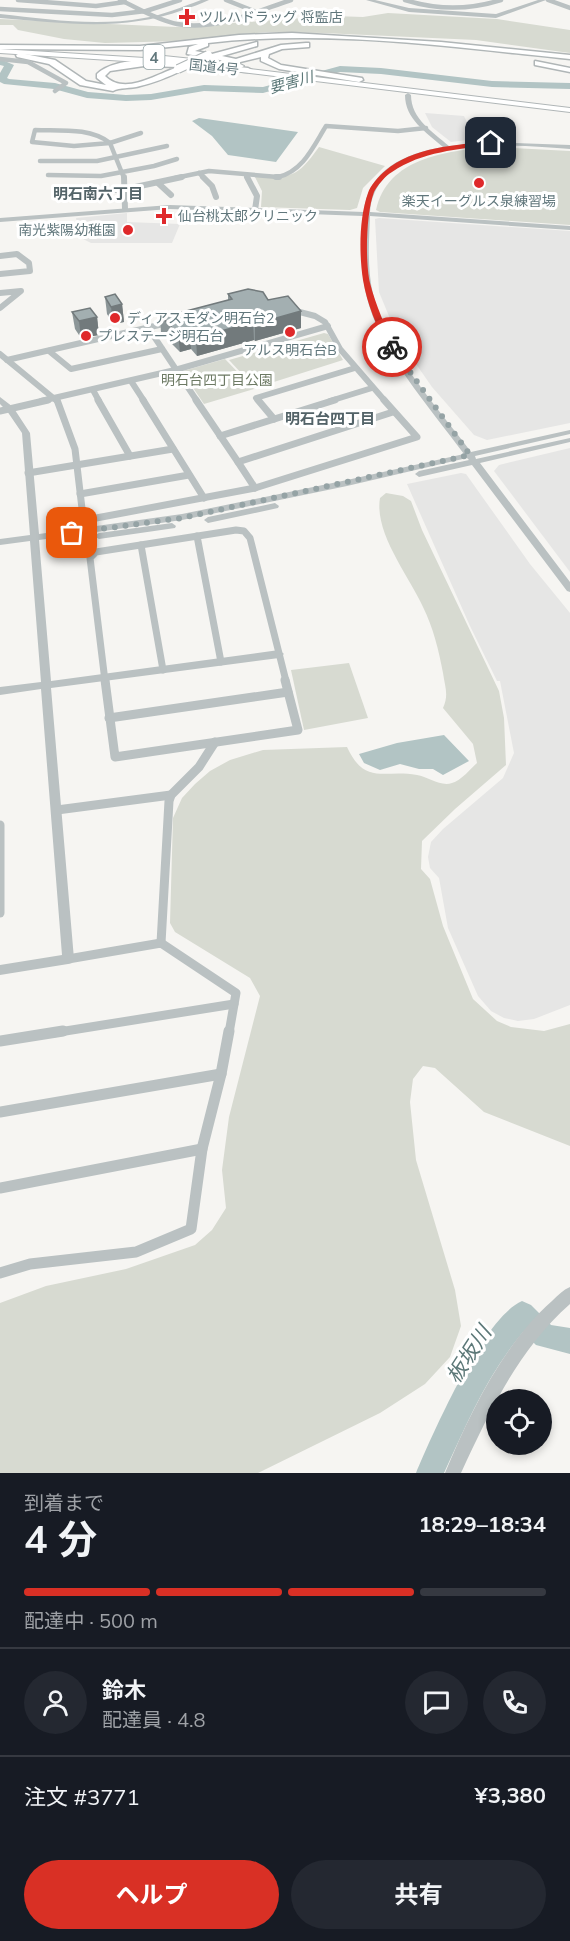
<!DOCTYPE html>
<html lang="ja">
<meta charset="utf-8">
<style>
:root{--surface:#171b24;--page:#242831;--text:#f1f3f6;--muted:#9ea1a6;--line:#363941;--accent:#d93025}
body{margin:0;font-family:Mulish,"Noto Sans JP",sans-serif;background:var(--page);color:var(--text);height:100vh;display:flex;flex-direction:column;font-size:22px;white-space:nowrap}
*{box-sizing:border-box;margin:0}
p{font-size:20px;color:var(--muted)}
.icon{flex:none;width:33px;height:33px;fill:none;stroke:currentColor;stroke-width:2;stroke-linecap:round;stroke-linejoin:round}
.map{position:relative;height:1473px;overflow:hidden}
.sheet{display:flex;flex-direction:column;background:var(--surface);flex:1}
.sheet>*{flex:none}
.tools{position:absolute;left:486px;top:1389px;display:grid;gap:12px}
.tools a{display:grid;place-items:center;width:66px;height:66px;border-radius:50%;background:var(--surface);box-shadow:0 3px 9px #0003;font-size:30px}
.pin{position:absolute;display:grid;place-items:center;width:51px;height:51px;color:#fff;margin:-26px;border-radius:12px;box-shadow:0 3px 9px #0006}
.courier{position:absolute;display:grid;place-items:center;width:60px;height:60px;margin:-30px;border:4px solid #d93025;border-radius:50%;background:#fff;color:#222;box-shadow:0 2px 8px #0007}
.headline em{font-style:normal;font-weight:700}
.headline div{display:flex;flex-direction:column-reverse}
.headline{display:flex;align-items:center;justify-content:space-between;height:102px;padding:0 24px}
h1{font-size:39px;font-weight:700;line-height:45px}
.bar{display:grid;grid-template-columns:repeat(4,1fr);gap:9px 6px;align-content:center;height:72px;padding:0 24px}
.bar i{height:8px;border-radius:4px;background:var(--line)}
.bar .on{background:var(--accent)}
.bar p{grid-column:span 4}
.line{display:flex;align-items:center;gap:15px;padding:0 24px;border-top:2px solid var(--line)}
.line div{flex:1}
.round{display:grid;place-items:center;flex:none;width:63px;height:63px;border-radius:32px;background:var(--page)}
.action{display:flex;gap:12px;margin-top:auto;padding:12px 24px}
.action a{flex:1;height:69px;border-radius:36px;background:var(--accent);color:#fff;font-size:24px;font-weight:700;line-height:69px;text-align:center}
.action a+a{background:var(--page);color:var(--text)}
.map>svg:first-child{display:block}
</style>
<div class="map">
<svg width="570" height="1473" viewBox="0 0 570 1473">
<rect width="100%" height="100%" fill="#f6f5f2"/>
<g fill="#e6e6e5">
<polygon points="425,113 464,116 475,139 451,142 432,127"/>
<polygon points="127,213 127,222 180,224 172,243 91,243 79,237 76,218"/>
<polygon points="379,218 570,231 570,423 487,440 474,435 432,387 398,338 379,292 375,219"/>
<polygon points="570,448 570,572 494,471 499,465"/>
<polygon points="461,473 466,474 530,564 570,613 570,1005 534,1019 518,1021 504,1018 491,1011 478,996 448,928 439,878 430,868 428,857 431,842 443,829 503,778 514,753 500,681 497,681 470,626 407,484"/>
</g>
<g fill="#d7dad1">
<polygon points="388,13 497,19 570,30 570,53 476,40 323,33 266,32 182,41 105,43 64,39 18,30 13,25 0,25 0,19 176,27 334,16 363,17"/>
<path d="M319,147l66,19 -22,22 -6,20 -7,2 -89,-3 1,-16 -7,-14c38,-1 41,2 64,-30z"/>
<path d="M491,147l79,4v74l-190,-13 -4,-2c11,-52 70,-59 115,-63z"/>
<polygon points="324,333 328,334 343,360 255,388 229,360"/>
<polygon points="225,359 254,389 204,404 183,373 183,371"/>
<path d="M386,493l17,3 8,5 11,29 77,161 5,27 2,47 -51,44 -33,32 -1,28 9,10 13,47 30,73 24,22 14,6 33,4 26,-7v122l-86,-34 -49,-44 -12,-2 -10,13 -3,23 6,58 39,130 6,36 -11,31 -25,27 -45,29 -122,60h-258v-170l46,-17 80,-17 69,-24 17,-15 14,-22 -4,-38 7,-53 31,-121 -10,-18 -75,-46 -5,-9 3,-105 9,-20 13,-14 15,-13 20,-11 33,-10 84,-3c18,39 37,22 70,28 11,2 24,12 35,8 9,-2 19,-15 25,-20l-4,-19 -30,-36c6,-13 2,-21 0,-35 -4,-22 -10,-46 -20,-66 -14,-31 -49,-74 -43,-109z"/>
<polygon points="349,663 368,718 304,730 291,670"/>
</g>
<g fill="#b2c4c4">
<polygon points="199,118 298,132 276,162 228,155 212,136 192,121"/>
<polygon points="444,735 469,761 443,775 433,769 419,769 400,764 380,770 364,763 359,754 397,743"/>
</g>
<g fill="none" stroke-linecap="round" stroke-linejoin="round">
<g fill="#b2c4c4" fill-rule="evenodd">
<polygon points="0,59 14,65 7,78 9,79 55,83 88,92 126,95 151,94 204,85 263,87 340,66 381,68 492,81 570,83 570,89 492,87 381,74 340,72 263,93 204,91 151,100 126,101 87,98 54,89 4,84 0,82 0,73 4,66 0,65"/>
<path d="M522,1301l9,4 20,20 19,3v26l-34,-9 -13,-13c-36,43 -56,91 -79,141h-28c17,-40 67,-155 106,-172z"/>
</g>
<g stroke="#b0b6b7" stroke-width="2">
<polygon id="trunk" points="0,49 161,59 164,56 240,64 244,66 241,68 570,108 570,112 233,71 229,69 231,67 175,61 172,64 0,53"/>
</g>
<g stroke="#b0b6b7" stroke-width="3">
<g id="motorway">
<path d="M292,33l149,9 129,13v4c-119,-12 -242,-30 -362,-16v3l-13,5 17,3 45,-12v4l-35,10 14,3 45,-14 25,-2h3v4l-27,2 -13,5 -1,4 13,7 81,13 1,2 -4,2 -80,-13 -18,-8v-4l-25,6 -49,-9 2,-7 9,-3 -58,6 -140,-1v-4l140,1 99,-11z"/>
<path d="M20,53l35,7 31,21 20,4 -9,-7v-4c27,-26 115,-9 151,-6l4,2 -4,2 -70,-5 4,2 -1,2c-13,6 -27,12 -41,15 -10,3 -20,1 -27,5l-33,-6 -31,-21 -32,-7 -1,-2zM144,66l34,1c-22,7 -53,29 -73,9l5,-5z"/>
<polygon points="535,61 570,68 570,72 535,65"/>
</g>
</g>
<g stroke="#bac1c2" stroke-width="4.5">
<polyline points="18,0 96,6 125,2"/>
<path d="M120,0c18,8 37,20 57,24 38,7 78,-12 114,-24"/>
<polyline points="226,0 256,12"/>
<path d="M405,0c32,10 64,10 96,0"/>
<polyline points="548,0 570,8"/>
<polyline points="0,9 112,15 146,11 180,0"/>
<polyline points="0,59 28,62 66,83 55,91"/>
<path d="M35,130c24,1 55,-3 75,13l-36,3 -42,-4z"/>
<polyline points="110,143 124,178"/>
<polyline points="110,143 141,133"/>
<polyline points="40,161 97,161 167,146"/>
<polyline points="199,173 204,178"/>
<polyline points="48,175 101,176 154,166 177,159"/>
<polyline points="246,175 248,178"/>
<path d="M175,178l34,-7 69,6c25,-6 35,-30 48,-51l72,5 28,-3"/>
</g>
<g stroke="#bac1c2" stroke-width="6">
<polyline points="124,177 125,209"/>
<polyline points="203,177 212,186 216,197"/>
<polyline points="247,177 257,196 255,210"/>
<polyline points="276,177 279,177"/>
<polyline points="158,183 171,195"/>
<polyline points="60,194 126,189 182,177"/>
<polyline points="0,256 17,254 29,263 30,271 0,274"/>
<polyline points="0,293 21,291 0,308"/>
<polyline points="292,310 315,316 325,322 340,349 385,401"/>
<polyline points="149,329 197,401"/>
<polyline points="49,351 71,369 162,349"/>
<polyline points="0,354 57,401"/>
<polyline points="7,360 172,322"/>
<polyline points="131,381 144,401"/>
<polyline points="93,390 99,401"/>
<polyline points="41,401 175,370 328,326"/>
<polyline points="259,401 256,398 355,368"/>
<polyline points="330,401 372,388"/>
</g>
<g stroke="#bac1c2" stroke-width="7">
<polyline points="57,400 75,449 83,517 91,519 255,488 417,437 384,400"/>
<polyline points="98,400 130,456"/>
<polyline points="143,400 204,498"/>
<polyline points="196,400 238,462 393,412"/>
<polyline points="258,400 274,419"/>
<polyline points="0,411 48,400"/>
<polyline points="220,436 335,400"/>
<polyline points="238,462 255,488"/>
<polyline points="28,473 173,449"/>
<polyline points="80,494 189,475"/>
<polyline points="197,536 221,662"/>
<polyline points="141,545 163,670"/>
<polyline points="105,681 90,558 96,552 236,530 244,531 250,538 286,681"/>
</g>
<g stroke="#bac1c2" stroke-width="9">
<polyline points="105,680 115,757 298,730 285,680"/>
<polyline points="109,718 288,692"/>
<polyline points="57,810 171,795"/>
<polyline points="0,825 0,913"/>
<polyline points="161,943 169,801 171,795 199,767 215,742"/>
<polyline points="68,959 161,943 236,993 229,1033"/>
<polyline points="53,1033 234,1004"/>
</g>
<g stroke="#bac1c2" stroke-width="11">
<polyline points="0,1041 63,1031"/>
<polyline points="0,1112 221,1074"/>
<polyline points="0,1188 202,1149"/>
<polyline points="0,1273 30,1264 136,1252 191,1229 202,1149 221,1074 229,1031"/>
</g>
<g fill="#bac1c2" fill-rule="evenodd">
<path d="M201,0h8c-8,4 -18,7 -26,10 -60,22 -121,13 -183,8v-4c47,5 96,13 144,4 19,-3 38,-11 57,-18z"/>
<polygon points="366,0 375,0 409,8 496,14 538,0 546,0 496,18 409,12"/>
<path d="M408,93l3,2c0,24 22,37 38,51l42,-4 79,3v4c-56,-4 -193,-18 -200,63l200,14v4l-200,-14c-1,26 -3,52 3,78 13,58 63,111 98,158l99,-22v4l-95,22 1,3 94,-21v4l-90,21 90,119v10l-3,-1 -95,-126 -53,12 -4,-3 4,-3 50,-11 -2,-2 -120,28 -165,34 -143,20 12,141 228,-31 5,4 -5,4 -228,30 23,271 -2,4 -4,1 -68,11v-10l62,-10 -21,-266 -41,6v-8l41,-5 -11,-141 -30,4v-6l30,-4 -8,-102 -15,-22 -7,-7v-7l13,10 17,26 9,101 143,-20 165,-34 117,-26c-35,-48 -85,-102 -98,-160 -6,-26 -4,-52 -3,-78l-193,-7 -170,13v-4l170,-13 194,7c3,-42 42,-59 79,-65 -17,-15 -38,-28 -38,-52z"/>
<polygon points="275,503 279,506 278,508 208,523 204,520 208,517"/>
<polygon points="172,523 176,526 175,528 99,539 94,536 99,533"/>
<path d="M570,1287v17c-52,46 -80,107 -109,169h-16c25,-60 58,-129 107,-172 6,-6 11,-11 18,-14z"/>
</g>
<use href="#trunk" fill="#fff" fill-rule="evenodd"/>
<use href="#motorway" fill="#fff" fill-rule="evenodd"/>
<g stroke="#b0b6b7" stroke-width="10" stroke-linecap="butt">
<polyline id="motorway-bridge" points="178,69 208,55"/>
</g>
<use href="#motorway-bridge" stroke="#fff" stroke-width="8"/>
</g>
<g fill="#8c9698">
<polygon points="228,294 268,300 301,328 255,341 254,340 197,356 191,349 180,352 161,333 160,315 171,315 228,300"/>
<polygon points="105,297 122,304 124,322 113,324 107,314"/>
<polygon points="72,312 97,317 99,335 81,338 75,329"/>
</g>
<g fill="#727a7c">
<polygon points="122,304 124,322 113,324 111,307"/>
<polygon points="301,311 301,328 255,341 255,324"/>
<polygon points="97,317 99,335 81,338 79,321"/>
<polygon points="253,322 254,340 197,356 196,338"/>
<polygon points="190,331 191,349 180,352 178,334"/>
</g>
<g fill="#a3afb1" stroke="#727a7c" stroke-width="1.5">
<polygon points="248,289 263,292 268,300 288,296 301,311 255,324 253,322 196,338 190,331 178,334 160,315 171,315 232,299 228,294"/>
<polygon points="115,294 122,304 111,307 105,297"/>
<polygon points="90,308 97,317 79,321 72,312"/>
</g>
<path fill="#d93025" d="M491,141l2,3c-36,6 -70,7 -101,28 -6,3 -15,14 -18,20 -8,21 -9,70 -4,91 6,23 15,43 25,64l-6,2c-12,-21 -22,-45 -26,-69 -4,-26 -4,-62 5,-87 2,-7 11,-17 17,-22 27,-24 72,-26 106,-30z"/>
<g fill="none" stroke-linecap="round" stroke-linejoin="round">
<polyline stroke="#95a3a5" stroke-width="6" stroke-dasharray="0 10.8" points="72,533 182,518 470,455 392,347"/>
</g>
<g fill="#df292b" stroke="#fff" stroke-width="2">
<path d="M184 8h6v6h6v6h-6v6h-6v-6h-6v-6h6z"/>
<circle cx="479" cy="183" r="6"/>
<path d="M161 207h6v6h6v6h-6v6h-6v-6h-6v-6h6z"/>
<circle cx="128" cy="230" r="6"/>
<circle cx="115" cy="318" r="6"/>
<circle cx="290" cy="332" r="6"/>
<circle cx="86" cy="336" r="6"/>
</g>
<g text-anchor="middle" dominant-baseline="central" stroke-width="6" stroke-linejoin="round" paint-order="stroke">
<g font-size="14" fill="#61777c" stroke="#fff" text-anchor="start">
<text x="199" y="17">ツルハドラッグ 将監店</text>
<text x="479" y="201" text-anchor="middle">楽天イーグルス泉練習場</text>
<text x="178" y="216">仙台桃太郎クリニック</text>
<text x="116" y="230" text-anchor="end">南光紫陽幼稚園</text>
<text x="127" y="318">ディアスモダン明石台2</text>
<text x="98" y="336">プレステージ明石台</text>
<text x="290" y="350" text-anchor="middle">アルス明石台B</text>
</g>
<g font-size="14" fill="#61777c" stroke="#fff">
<text transform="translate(214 67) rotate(6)">国道4号</text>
</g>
<g font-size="14" fill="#6d7a64" stroke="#fff">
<text x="217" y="380">明石台四丁目公園</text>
</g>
<rect fill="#fff" stroke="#90a0a3" stroke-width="1.5" x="143.5" y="45" width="21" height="24" rx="4.5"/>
<g font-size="15" font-weight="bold" fill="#61777c">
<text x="154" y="57">4</text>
</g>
<g font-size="15" font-style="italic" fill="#5c7878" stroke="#fff">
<text transform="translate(291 82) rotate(-15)">要害川</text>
</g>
<g font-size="15" font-weight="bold" fill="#536368" stroke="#fff">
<text x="98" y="193">明石南六丁目</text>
<text x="330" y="418">明石台四丁目</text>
</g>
<g font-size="21" font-style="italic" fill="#5c7878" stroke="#fff">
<text transform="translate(468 1354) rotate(-57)">板坂川</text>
</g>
</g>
</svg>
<div class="tools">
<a><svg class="icon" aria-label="locate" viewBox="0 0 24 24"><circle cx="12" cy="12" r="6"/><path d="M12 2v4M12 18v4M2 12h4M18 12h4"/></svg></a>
</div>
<div class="pin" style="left:72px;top:533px;background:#ea580c"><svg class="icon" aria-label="bag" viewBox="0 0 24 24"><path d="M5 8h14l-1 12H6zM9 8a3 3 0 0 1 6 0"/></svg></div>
<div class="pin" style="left:491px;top:143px;background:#1f2937"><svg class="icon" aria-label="home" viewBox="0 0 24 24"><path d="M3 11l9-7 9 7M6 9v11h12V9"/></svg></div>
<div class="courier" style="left:392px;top:347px"><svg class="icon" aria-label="bike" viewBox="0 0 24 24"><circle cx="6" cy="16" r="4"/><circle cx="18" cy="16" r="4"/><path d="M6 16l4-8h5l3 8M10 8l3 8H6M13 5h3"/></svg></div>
</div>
<section class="sheet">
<div class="headline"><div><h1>4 分</h1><p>到着まで</p></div><em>18:29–18:34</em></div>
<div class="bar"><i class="on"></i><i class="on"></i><i class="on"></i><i></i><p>配達中 · 500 m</p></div>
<div class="line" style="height:108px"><a class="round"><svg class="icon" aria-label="person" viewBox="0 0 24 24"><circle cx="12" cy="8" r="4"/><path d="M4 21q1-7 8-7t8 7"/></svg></a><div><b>鈴木</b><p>配達員 · 4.8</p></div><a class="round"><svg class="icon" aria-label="chat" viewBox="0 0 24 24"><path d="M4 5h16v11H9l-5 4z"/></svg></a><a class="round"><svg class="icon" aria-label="phone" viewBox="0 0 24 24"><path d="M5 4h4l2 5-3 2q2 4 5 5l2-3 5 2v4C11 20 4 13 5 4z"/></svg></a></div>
<div class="line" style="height:78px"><div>注文 #3771</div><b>¥3,380</b></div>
<div class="action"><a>ヘルプ</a><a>共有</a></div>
</section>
